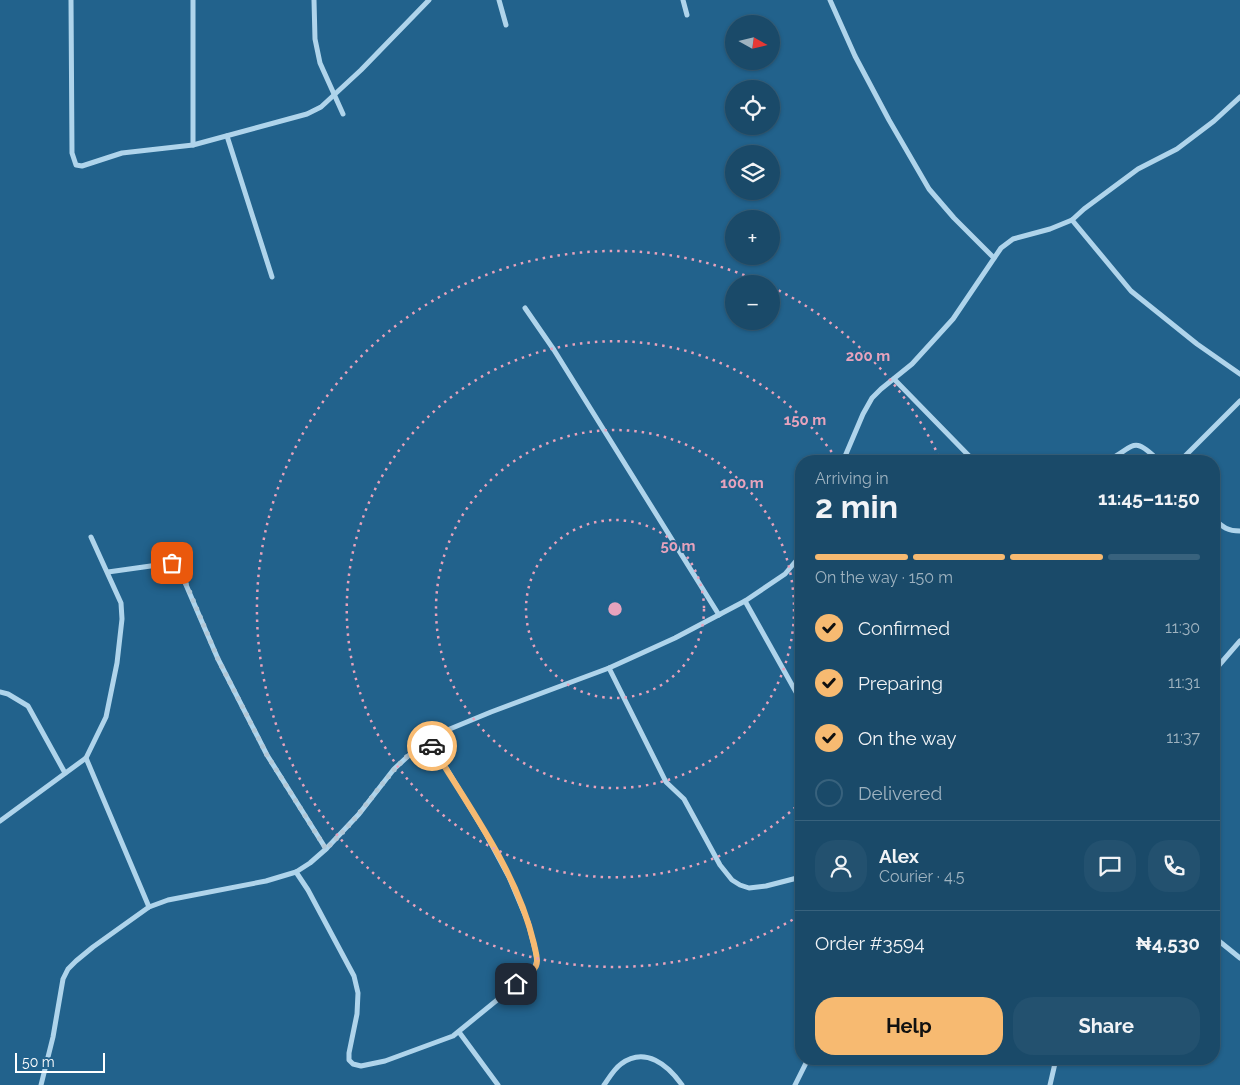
<!DOCTYPE html>
<meta charset="utf-8">
<style>
:root{--surface:#1a4a69;--page:#23516f;--text:#f1f3f6;--muted:#9fb3c0;--line:#38627d;--accent:#f7ba71}
body{margin:0;font-family:Raleway,sans-serif;background:var(--page);color:var(--text);height:100vh;display:flex;flex-direction:column;font-size:19px;white-space:nowrap}
*{box-sizing:border-box;margin:0}
p{font-size:16px;color:var(--muted)}
.icon{flex:none;width:28px;height:28px;fill:none;stroke:currentColor;stroke-width:2;stroke-linecap:round;stroke-linejoin:round}
.map{position:relative;flex:1;overflow:hidden}
.panel{position:absolute;left:795px;top:455px;width:425px;height:610px;display:flex;flex-direction:column;background:var(--surface);border-radius:20px;box-shadow:0 1px 4px #0004,0 0 0 1px var(--line)}
.panel>*{flex:none}
.needle{width:32px;rotate:98deg}
.controls{position:absolute;left:725px;top:15px;display:grid;gap:10px}
.controls a{display:grid;place-items:center;width:55px;height:55px;border-radius:50%;background:var(--surface);box-shadow:0 1px 4px #0004,0 0 0 1px var(--line);font-size:25px}
.scale{position:absolute;left:15px;bottom:12px;width:90px;box-sizing:border-box;padding-left:5px;border:2px solid #fff;border-top:0;font-size:14px;line-height:18px;white-space:nowrap;color:#fff;-webkit-text-stroke:4px #22628c;paint-order:stroke}
.pin{position:absolute;display:grid;place-items:center;width:42px;height:42px;color:#fff;margin:-21px;border-radius:10px;box-shadow:0 2px 8px #0006}
.courier{position:absolute;display:grid;place-items:center;width:50px;height:50px;margin:-25px;border:4px solid #f7ba71;border-radius:50%;background:#fff;color:#222;box-shadow:0 1px 6px #0007}
.head em{font-style:normal;font-weight:700}
.head div{display:flex;flex-direction:column-reverse}
.head{display:flex;align-items:center;justify-content:space-between;height:85px;padding:0 20px}
h1{font-size:32px;font-weight:700;line-height:38px}
.bar{display:grid;grid-template-columns:repeat(4,1fr);gap:8px 5px;align-content:center;height:60px;padding:0 20px}
.bar i{height:6px;border-radius:4px;background:var(--line)}
.bar .on{background:var(--accent)}
.bar p{grid-column:span 4}
.line{display:flex;align-items:center;gap:12px;padding:0 20px;border-top:1px solid var(--line)}
.line div{flex:1}
.round{display:grid;place-items:center;flex:none;width:52px;height:52px;border-radius:20px;background:var(--page)}
ol{padding:0 20px;list-style:none}
li{display:flex;align-items:center;gap:15px;height:55px}
li p{margin-inline-start:auto}
li .icon{padding:5px;border-radius:50%;background:var(--accent);color:#111;stroke-width:4}
li:last-child{color:var(--muted)}
li i{width:28px;height:28px;border:2px solid var(--line);border-radius:50%}
.button{display:flex;gap:10px;margin-top:auto;padding:10px 20px}
.button a{flex:1;height:58px;border-radius:20px;background:var(--accent);color:#111;font-size:20px;font-weight:700;line-height:58px;text-align:center}
.button a+a{background:var(--page);color:var(--text)}
.map>svg:first-child{display:block}
</style>
<div class="map">
<svg width="1240" height="1085" viewBox="0 0 1240 1085">
<rect width="100%" height="100%" fill="#22628c"/>
<g fill="none" stroke-linecap="round" stroke-linejoin="round">
<g stroke="#afd4eb" stroke-width="5">
<polyline points="71,0 72,153 76,165 82,166 122,153 193,145 307,114 321,107 361,70 429,0"/>
<polyline points="314,0 315,39 320,63 343,114"/>
<polyline points="499,0 506,25"/>
<polyline points="683,0 687,15"/>
<polyline points="830,0 855,56 889,120 929,189 954,218 994,258"/>
<polyline points="227,136 272,277"/>
<polyline points="193,145 193,0"/>
<polyline points="1072,220 1131,291 1197,344 1240,374"/>
<polyline points="525,308 554,350 719,615"/>
<polyline points="894,379 974,461"/>
<polyline points="843,461 863,414 872,398 881,389 912,364 953,319 1001,248 1013,239 1050,229 1072,220 1084,209 1138,169 1177,149 1214,121 1240,97"/>
<path d="M1107,461c28,-14 25,-27 52,0"/>
<polyline points="1180,461 1240,401"/>
<path d="M1214,519c9,8 13,12 26,12"/>
<polyline points="108,572 172,563 177,564 218,659 267,755 326,849"/>
<polyline points="745,601 801,701"/>
<polyline points="609,668 666,782 684,799 720,865 732,880 740,885 749,888 766,886 801,877"/>
<polyline points="1214,671 1240,641"/>
<polyline points="0,692 8,694 28,706 65,773"/>
<polyline points="86,758 149,907"/>
<polyline points="0,821 86,758 106,717 117,663 122,619 121,603 91,537"/>
<polyline points="296,872 308,890 354,976 358,993 357,1014 349,1053 349,1060 353,1064 361,1066 385,1061 453,1036 529,974 535,967 537,960 535,949 528,922 509,877 486,834 428,738"/>
<polyline points="1214,937 1240,958"/>
<polyline points="459,1032 498,1085"/>
<polyline points="41,1085 53,1037 63,979 68,969 76,961 93,947 149,907 168,900 266,881 296,872 310,863 326,849 359,814 394,769 428,738 491,712 609,668 675,638 745,601 785,574 801,555"/>
<path d="M604,1085c5,-7 10,-16 17,-21 24,-18 47,1 61,21"/>
<polyline points="795,1085 808,1059"/>
<polyline points="1050,1085 1056,1059"/>
</g>
</g>
<g fill="none" stroke-linecap="round" stroke-linejoin="round">
<path stroke="#b2c8d7" stroke-width="5" stroke-dasharray="0 9" d="M172,563l5,1 3,5 38,90 49,96 59,94c12,-12 24,-24 34,-37 21,-26 40,-53 68,-74l4,8"/>
<path stroke="#f7ba71" stroke-width="6" d="M432,746c37,62 85,125 102,198 1,6 5,16 2,22 -4,8 -14,13 -20,18"/>
</g>
<g fill="none" stroke="#e7a3bd" stroke-width="2.5" stroke-dasharray="2.5 5">
<circle cx="615" cy="609" r="89"/>
<circle cx="615" cy="609" r="179"/>
<path d="M801 802A268 268 0 1 1 838 461"/>
<path d="M799 916A358 358 0 1 1 763 283M772 287A358 358 0 0 1 941 461"/>
</g>
<circle cx="615" cy="609" r="8" fill="#e7a3bd" stroke="#22628c" stroke-width="2.5"/>
<g font-size="15" text-anchor="middle" font-weight="bold" fill="#e7a3bd" stroke="#22628c" stroke-width="4" stroke-linejoin="round" paint-order="stroke">
<text x="868" y="361">200 m</text>
<text x="805" y="425">150 m</text>
<text x="742" y="488">100 m</text>
<text x="678" y="551">50 m</text>
</g>
</svg>
<div class="controls">
<a><svg class="needle" viewBox="-14 -14 28 28"><path d="M0-13l5 13h-10z" fill="#e53935"/><path d="M0 13l5-13h-10z" fill="#9fb3c0"/></svg></a>
<a><svg class="icon" aria-label="locate" viewBox="0 0 24 24"><circle cx="12" cy="12" r="6"/><path d="M12 2v4M12 18v4M2 12h4M18 12h4"/></svg></a>
<a><svg class="icon" aria-label="layers" viewBox="0 0 24 24"><path d="M12 4l9 5-9 5-9-5zM3 14l9 5 9-5"/></svg></a>
<a>+</a>
<a>−</a>
</div>
<div class="scale">50 m</div>
<div class="pin" style="left:172px;top:563px;background:#ea580c"><svg class="icon" aria-label="bag" viewBox="0 0 24 24"><path d="M5 8h14l-1 12H6zM9 8a3 3 0 0 1 6 0"/></svg></div>
<div class="pin" style="left:516px;top:984px;background:#1f2937"><svg class="icon" aria-label="home" viewBox="0 0 24 24"><path d="M3 11l9-7 9 7M6 9v11h12V9"/></svg></div>
<div class="courier" style="left:432px;top:746px"><svg class="icon" aria-label="car" viewBox="0 0 24 24"><path d="M5 17H2v-5l4-1 3-4h7l3 4 3 1v5h-3M9 17h6M6 11h13"/><circle cx="7" cy="17" r="2"/><circle cx="17" cy="17" r="2"/></svg></div>
<section class="panel">
<div class="head"><div><h1>2 min</h1><p>Arriving in</p></div><em>11:45–11:50</em></div>
<div class="bar"><i class="on"></i><i class="on"></i><i class="on"></i><i></i><p>On the way · 150 m</p></div>
<ol>
<li><svg class="icon" aria-label="check" viewBox="0 0 24 24"><path d="M5 12l5 5 9-10"/></svg>Confirmed<p>11:30</p></li>
<li><svg class="icon" aria-label="check" viewBox="0 0 24 24"><path d="M5 12l5 5 9-10"/></svg>Preparing<p>11:31</p></li>
<li><svg class="icon" aria-label="check" viewBox="0 0 24 24"><path d="M5 12l5 5 9-10"/></svg>On the way<p>11:37</p></li>
<li><i></i>Delivered</li>
</ol>
<div class="line" style="height:90px"><a class="round"><svg class="icon" aria-label="person" viewBox="0 0 24 24"><circle cx="12" cy="8" r="4"/><path d="M4 21q1-7 8-7t8 7"/></svg></a><div><b>Alex</b><p>Courier · 4.5</p></div><a class="round"><svg class="icon" aria-label="chat" viewBox="0 0 24 24"><path d="M4 5h16v11H9l-5 4z"/></svg></a><a class="round"><svg class="icon" aria-label="phone" viewBox="0 0 24 24"><path d="M5 4h4l2 5-3 2q2 4 5 5l2-3 5 2v4C11 20 4 13 5 4z"/></svg></a></div>
<div class="line" style="height:65px"><div>Order #3594</div><b>₦4,530</b></div>
<div class="button"><a>Help</a><a>Share</a></div>
</section>
</div>
